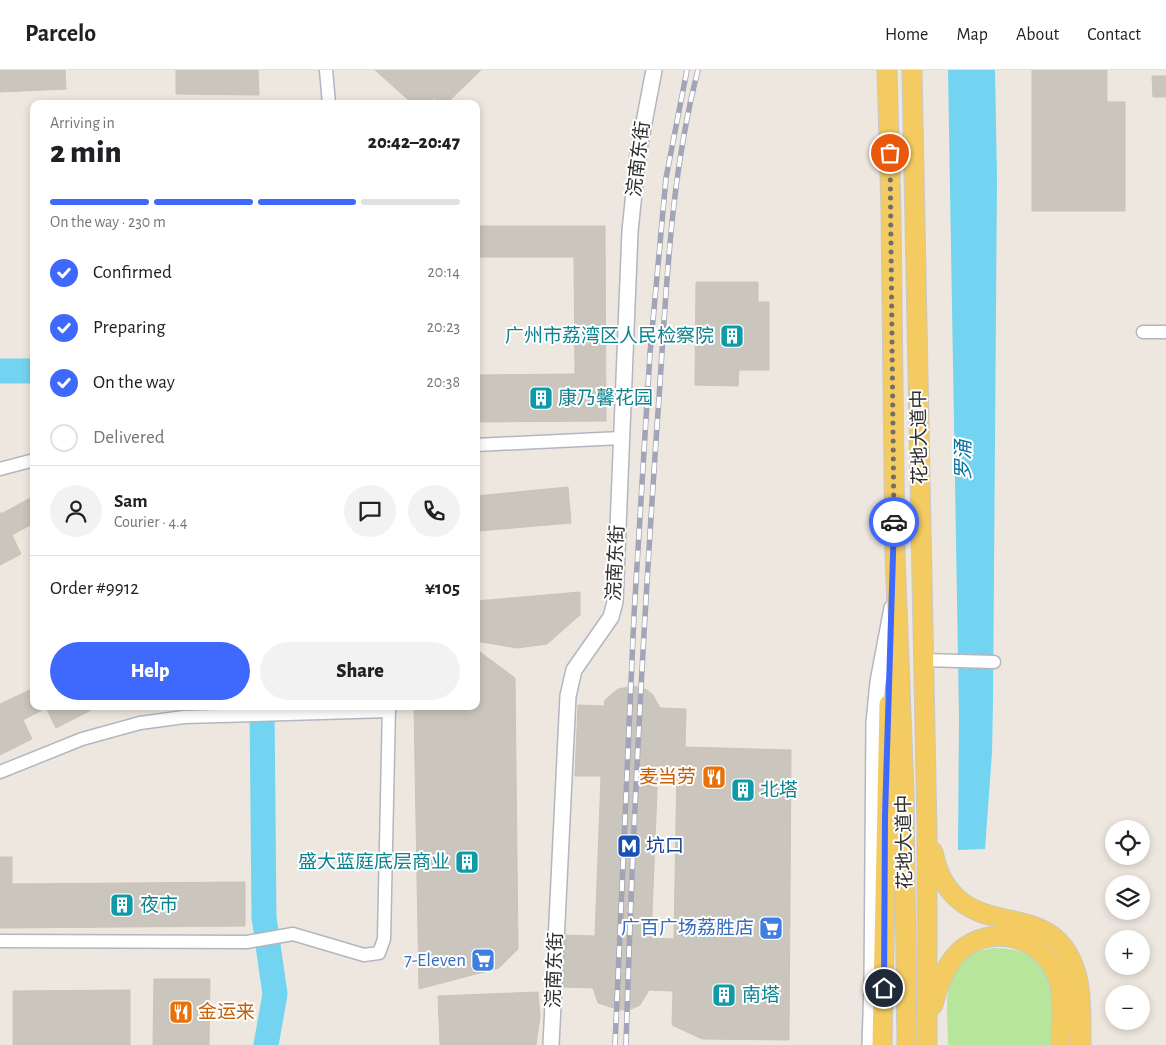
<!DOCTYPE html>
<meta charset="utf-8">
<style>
:root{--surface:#fff;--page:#f2f2f2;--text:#202124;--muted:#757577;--line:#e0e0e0;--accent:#3e69fc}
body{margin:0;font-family:"Alegreya Sans","Noto Sans SC",sans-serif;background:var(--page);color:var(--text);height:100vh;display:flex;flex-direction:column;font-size:19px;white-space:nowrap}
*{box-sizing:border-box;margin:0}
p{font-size:16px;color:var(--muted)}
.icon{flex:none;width:28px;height:28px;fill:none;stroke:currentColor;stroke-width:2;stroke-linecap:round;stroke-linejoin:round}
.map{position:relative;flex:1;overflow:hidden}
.panel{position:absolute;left:30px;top:30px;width:450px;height:610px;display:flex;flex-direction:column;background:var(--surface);border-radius:10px;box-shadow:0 2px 8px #0003}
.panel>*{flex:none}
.fabs{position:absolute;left:1105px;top:750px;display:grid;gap:10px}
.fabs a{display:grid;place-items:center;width:45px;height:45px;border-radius:50%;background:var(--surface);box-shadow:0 2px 8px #0003;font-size:25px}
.pin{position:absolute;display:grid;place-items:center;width:42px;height:42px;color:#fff;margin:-21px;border:2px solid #fff;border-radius:50%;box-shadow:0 1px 5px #0007}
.courier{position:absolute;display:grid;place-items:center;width:50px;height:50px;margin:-25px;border:4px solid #3e69fc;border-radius:50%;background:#fff;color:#222;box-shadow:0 1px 6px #0007}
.summary em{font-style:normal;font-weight:800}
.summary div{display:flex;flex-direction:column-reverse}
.summary{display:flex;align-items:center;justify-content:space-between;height:85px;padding:0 20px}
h1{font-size:32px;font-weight:800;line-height:38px}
.bar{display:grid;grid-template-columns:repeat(4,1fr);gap:8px 5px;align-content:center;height:60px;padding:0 20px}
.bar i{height:6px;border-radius:4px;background:var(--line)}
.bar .current{background:var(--accent)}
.bar p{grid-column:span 4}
.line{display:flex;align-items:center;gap:12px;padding:0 20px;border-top:1px solid var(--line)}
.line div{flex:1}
.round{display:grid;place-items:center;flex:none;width:52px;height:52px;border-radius:26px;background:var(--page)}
ol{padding:0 20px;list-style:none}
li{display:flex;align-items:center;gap:15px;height:55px}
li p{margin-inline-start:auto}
li .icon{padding:5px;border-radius:50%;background:var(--accent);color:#fff;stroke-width:4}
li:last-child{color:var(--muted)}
li i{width:28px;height:28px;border:2px solid var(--line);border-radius:50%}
.button{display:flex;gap:10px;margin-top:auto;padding:10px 20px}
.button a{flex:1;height:58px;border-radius:30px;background:var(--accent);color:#fff;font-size:20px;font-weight:800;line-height:58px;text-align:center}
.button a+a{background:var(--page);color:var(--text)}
header{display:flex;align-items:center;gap:30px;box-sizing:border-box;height:70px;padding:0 25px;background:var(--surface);border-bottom:1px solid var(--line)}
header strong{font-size:24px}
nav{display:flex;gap:28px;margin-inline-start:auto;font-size:18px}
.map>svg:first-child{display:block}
</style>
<header>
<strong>Parcelo</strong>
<nav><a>Home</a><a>Map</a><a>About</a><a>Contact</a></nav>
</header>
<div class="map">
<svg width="1166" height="975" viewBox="0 0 1166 975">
<rect width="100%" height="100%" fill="#eee7df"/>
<path fill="#b7e59b" d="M992,878c69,0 60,45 59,97h-103c0,-31 -8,-69 21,-90 6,-4 16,-5 23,-7z"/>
<polygon fill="#72d4f0" points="948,0 995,0 997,109 993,631 992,683 985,779 958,780 959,648"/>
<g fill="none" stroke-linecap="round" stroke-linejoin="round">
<g stroke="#72d4f0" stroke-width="25">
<polyline points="0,301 34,301"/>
<polyline points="262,636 264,847 275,924 266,975"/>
</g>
</g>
<g fill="#cac5bd" stroke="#cac3b8" fill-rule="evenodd">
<polygon points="0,0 65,0 66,19 0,22"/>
<polygon points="176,0 258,0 259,25 176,24"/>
<polygon points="375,0 481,0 446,34 440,34 434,28 428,34 413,34"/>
<polygon points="1032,0 1107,0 1107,32 1125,32 1125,141 1032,141"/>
<polygon points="1152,6 1166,6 1166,27 1153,27"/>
<polygon points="476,156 605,156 606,351 476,352 476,305 575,304 574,187 476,187"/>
<polygon points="696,212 758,212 758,232 769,232 769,300 739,300 738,316 695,315"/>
<polygon points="568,417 571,453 478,461 476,426"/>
<polygon points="34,426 34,453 12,465 21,484 0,495 0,442 1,444"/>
<polygon points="580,522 580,545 547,574 517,578 476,571 476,531"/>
<polygon points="476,579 515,608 518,879 499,898 419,919 414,636 476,636"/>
<path d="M634,616l13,4 6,5 7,13 26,1 -1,38 106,3 -2,290 -87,-1 -30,-14 1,-34 -24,-1 -9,15 -9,4 -11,1 -22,-7 -5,-15 -30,-1 3,-52 29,1 6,-160h-26l3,-71 26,1 1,-6 13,-11zM658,696l19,1 -3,172 -23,-1z"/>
<polygon points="34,618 34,636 99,636 56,658 46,638 23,650 32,669 0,685 0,634"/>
<polygon points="0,787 12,787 12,814 245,812 245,856 0,858"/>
<polygon points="154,909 210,909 209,975 153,975"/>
<polygon points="130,920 130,975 13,975 13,921"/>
<polygon points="538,922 540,947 536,975 440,975 438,926"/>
</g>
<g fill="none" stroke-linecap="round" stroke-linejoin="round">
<g stroke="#b3b6c0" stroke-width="15">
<g id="minor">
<polyline points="326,0 329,34"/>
<polyline points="1143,262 1166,262"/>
<polyline points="476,375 621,368"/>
<polyline points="0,399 34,390"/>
<polyline points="924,590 994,592"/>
<polyline points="0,702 82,669 140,653 184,647 389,641"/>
<polyline points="0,871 247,872 293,864 364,885 379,883 384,869 389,636"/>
</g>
</g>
<g stroke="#b3b6c0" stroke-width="18">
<g id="tertiary">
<polyline points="551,975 568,626 574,600 611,547 615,532 630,161 638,84 654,0"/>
<polyline points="870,975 872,914 874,653 878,612 892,538"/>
</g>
</g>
<g stroke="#c8c8c8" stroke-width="21">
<g id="primary">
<polyline points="887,0 891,142 895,484 904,722 907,975"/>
<polyline points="912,0 927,761 927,975"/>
<path d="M933,782c3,15 8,29 19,41 38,44 108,7 126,88 4,20 3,43 3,64"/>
<path d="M933,935c5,-20 12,-40 27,-54 31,-27 80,-15 96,22 9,20 5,50 5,72"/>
<polyline points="882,975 889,634"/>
</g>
</g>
<use href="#minor" stroke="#fff" stroke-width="12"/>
<use href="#tertiary" stroke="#fff" stroke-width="15"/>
<use href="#primary" stroke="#f3cb60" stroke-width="19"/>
<g stroke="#a1a5b7" stroke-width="5.5">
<g id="rail">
<polyline points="615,975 634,545 650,283 666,108 687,0"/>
<path d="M626,975c6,-206 17,-413 31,-619 9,-119 11,-240 41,-356"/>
</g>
</g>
<use href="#rail" stroke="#fff" stroke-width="4" stroke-dasharray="11" stroke-linecap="butt"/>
</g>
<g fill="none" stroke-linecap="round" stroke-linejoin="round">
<polyline stroke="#716e6b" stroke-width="5" stroke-dasharray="0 9" points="890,83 894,452"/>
<polyline stroke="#3e69fc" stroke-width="6" points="884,918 885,746 894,452"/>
</g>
<defs>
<g id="building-square" transform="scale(1.25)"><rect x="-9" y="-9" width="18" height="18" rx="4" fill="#0f9aa8" stroke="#fff"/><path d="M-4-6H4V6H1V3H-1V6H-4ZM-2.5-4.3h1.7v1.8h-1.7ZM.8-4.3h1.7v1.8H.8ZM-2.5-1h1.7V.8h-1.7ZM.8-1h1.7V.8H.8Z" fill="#fff"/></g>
<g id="restaurant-square" transform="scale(1.25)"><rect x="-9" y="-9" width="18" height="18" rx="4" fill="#e8710a" stroke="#fff"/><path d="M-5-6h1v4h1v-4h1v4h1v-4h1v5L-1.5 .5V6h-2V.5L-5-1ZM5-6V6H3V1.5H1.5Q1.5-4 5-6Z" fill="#fff"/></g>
<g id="metro-square" transform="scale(1.25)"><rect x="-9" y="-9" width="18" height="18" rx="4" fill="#1a4fb4" stroke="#fff"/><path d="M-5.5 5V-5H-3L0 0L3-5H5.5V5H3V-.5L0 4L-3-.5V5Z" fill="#fff"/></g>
<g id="supermarket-square" transform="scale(1.25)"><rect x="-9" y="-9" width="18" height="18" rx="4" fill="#3f7fe0" stroke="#fff"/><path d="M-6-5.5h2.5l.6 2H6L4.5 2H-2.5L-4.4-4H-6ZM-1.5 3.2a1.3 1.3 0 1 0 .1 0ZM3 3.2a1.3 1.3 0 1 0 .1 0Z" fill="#fff"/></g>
</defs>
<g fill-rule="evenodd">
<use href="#building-square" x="732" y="266"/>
<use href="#building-square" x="541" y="328"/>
<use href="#restaurant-square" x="714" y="707"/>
<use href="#building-square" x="743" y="720"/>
<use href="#metro-square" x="629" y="776"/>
<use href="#building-square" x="467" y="792"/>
<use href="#building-square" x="122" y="835"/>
<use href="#supermarket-square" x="771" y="858"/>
<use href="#supermarket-square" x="483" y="890"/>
<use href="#building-square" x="724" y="925"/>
<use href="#restaurant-square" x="181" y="942"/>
</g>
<g text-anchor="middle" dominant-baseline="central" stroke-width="4" stroke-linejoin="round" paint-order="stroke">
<g font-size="19" fill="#2d2d2d" stroke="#fff">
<text transform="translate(639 89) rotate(-83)">浣南东街</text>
<text transform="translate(920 367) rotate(-91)">花地大道中</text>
<text transform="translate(616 493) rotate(-87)">浣南东街</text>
<text transform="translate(905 772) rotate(-91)">花地大道中</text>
<text transform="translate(555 900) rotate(-88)">浣南东街</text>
</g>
<g font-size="19" fill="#0d838f" stroke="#fff" text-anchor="start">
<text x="714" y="266" text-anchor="end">广州市荔湾区人民检察院</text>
<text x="558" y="328">康乃馨花园</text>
<text x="760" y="720">北塔</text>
<text x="450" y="792" text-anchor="end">盛大蓝庭底层商业</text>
<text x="140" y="835">夜市</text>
<text x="742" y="925">南塔</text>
</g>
<g font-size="19" fill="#c56008" stroke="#fff" text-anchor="end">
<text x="696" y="707">麦当劳</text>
<text x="198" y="942" text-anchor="start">金运来</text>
</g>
<g font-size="19" fill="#164399" stroke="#fff" text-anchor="start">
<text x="646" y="776">坑口</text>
</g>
<g font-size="19" fill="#366cbe" stroke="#fff" text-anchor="end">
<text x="754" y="858">广百广场荔胜店</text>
<text x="466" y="890">7-Eleven</text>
</g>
<g font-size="20" font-style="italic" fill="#0c74a1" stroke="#fff">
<text transform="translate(964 390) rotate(-90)">罗涌</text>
</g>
</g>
</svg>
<div class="fabs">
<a><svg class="icon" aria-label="locate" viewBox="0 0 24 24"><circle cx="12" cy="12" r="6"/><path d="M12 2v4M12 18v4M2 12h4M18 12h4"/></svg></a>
<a><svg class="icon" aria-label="layers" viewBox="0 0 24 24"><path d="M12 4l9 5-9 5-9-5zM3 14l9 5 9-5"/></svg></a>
<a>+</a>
<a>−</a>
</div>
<div class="pin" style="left:890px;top:83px;background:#ea580c"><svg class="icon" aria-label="bag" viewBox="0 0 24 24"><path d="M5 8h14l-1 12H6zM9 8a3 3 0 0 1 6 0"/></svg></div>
<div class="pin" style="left:884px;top:918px;background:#1f2937"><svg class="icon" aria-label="home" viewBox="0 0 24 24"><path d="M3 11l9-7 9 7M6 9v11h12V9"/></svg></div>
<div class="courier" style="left:894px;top:452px"><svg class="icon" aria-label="car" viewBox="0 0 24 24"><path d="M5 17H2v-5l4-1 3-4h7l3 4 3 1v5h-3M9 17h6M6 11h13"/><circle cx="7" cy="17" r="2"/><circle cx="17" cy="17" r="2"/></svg></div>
<section class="panel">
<div class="summary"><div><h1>2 min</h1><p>Arriving in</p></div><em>20:42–20:47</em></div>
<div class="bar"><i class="current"></i><i class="current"></i><i class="current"></i><i></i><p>On the way · 230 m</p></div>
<ol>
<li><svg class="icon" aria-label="check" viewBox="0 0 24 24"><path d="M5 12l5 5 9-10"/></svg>Confirmed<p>20:14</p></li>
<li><svg class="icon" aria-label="check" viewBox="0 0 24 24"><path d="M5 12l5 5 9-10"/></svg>Preparing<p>20:23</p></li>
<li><svg class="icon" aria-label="check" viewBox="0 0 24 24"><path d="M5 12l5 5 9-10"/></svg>On the way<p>20:38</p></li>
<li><i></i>Delivered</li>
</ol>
<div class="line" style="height:90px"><a class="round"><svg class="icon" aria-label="person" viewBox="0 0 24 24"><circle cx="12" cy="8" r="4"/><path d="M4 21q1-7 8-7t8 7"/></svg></a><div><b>Sam</b><p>Courier · 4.4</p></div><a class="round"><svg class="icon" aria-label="chat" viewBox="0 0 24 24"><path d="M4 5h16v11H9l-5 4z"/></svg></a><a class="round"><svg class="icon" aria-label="phone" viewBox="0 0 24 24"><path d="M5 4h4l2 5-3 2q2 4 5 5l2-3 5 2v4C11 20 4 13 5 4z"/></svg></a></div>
<div class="line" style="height:65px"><div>Order #9912</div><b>¥105</b></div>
<div class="button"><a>Help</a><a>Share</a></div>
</section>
</div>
